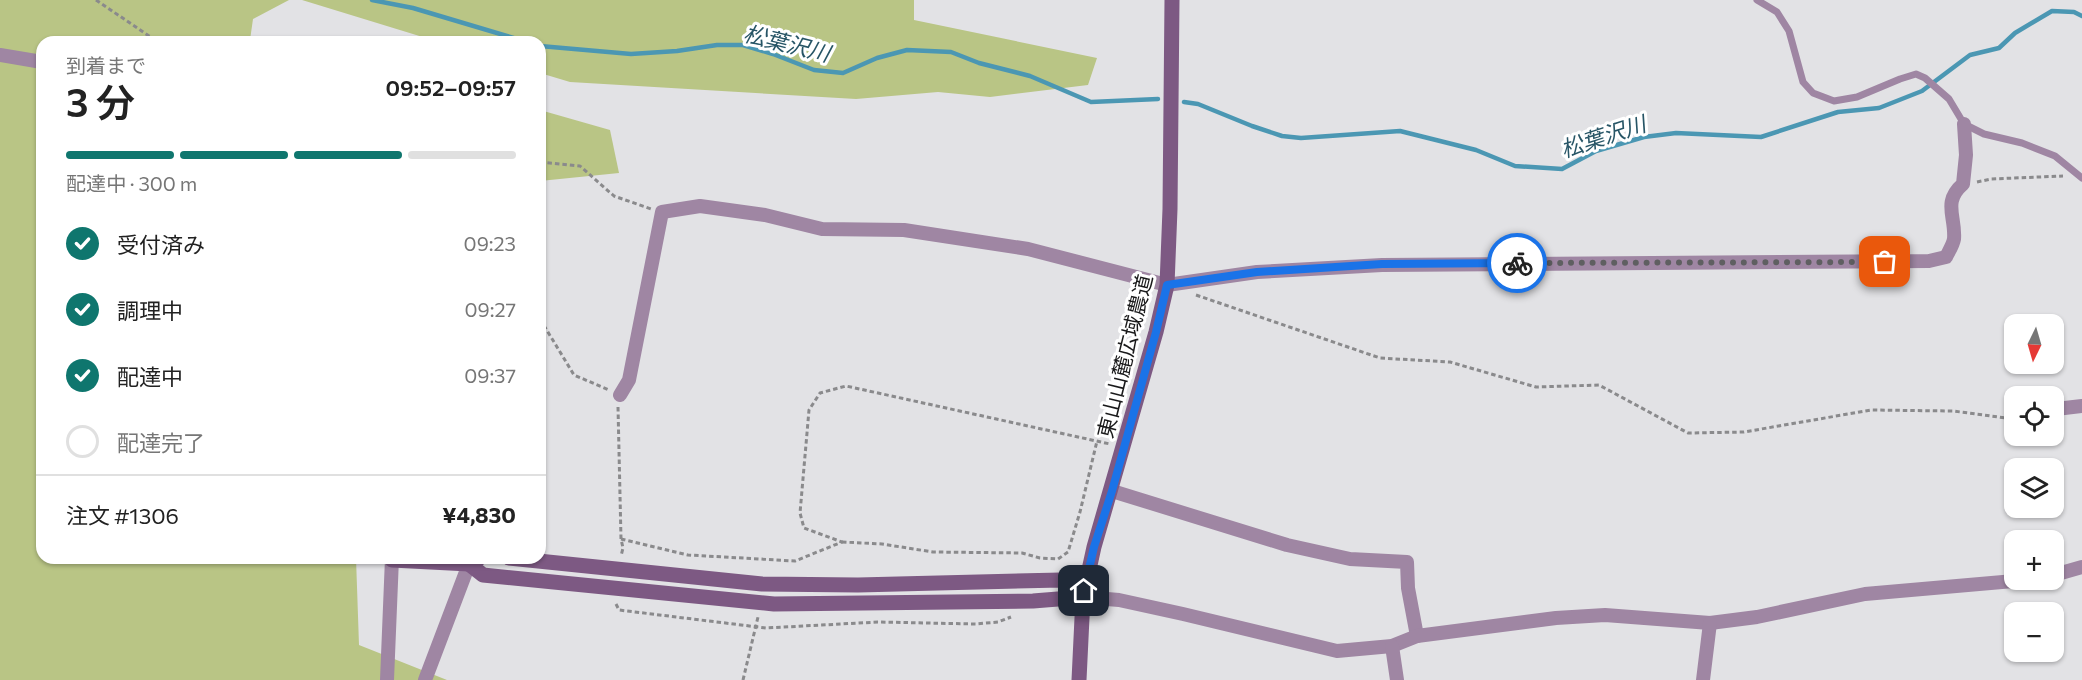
<!DOCTYPE html>
<html lang="ja">
<meta charset="utf-8">
<style>
:root{--surface:#fff;--page:#f6f6f6;--text:#222;--muted:#767676;--line:#e0e0e0;--accent:#0f766e}
body{margin:0;font-family:Commissioner,"Noto Sans JP",sans-serif;background:var(--page);color:var(--text);height:100vh;display:flex;flex-direction:column;font-size:22px;white-space:nowrap}
*{box-sizing:border-box;margin:0}
p{font-size:20px;color:var(--muted)}
.icon{flex:none;width:33px;height:33px;fill:none;stroke:currentColor;stroke-width:2;stroke-linecap:round;stroke-linejoin:round}
.map{position:relative;flex:1;overflow:hidden}
.details{position:absolute;left:36px;top:36px;width:510px;height:528px;display:flex;flex-direction:column;background:var(--surface);border-radius:18px;box-shadow:0 2px 4px #0004}
.details>*{flex:none}
.needle{width:39px;rotate:185deg}
.fabs{position:absolute;left:2004px;top:314px;display:grid;gap:12px}
.fabs a{display:grid;place-items:center;width:60px;height:60px;border-radius:12px;background:var(--surface);box-shadow:0 2px 4px #0004;font-size:30px}
.pin{position:absolute;display:grid;place-items:center;width:51px;height:51px;color:#fff;margin:-26px;border-radius:12px;box-shadow:0 3px 9px #0006}
.courier{position:absolute;display:grid;place-items:center;width:60px;height:60px;margin:-30px;border:4px solid #1a73e8;border-radius:50%;background:#fff;color:#222;box-shadow:0 2px 8px #0007}
.headline em{font-style:normal;font-weight:600}
.headline div{display:flex;flex-direction:column-reverse}
.headline{display:flex;align-items:center;justify-content:space-between;height:102px;padding:0 30px}
h1{font-size:39px;font-weight:600;line-height:45px}
.bar{display:grid;grid-template-columns:repeat(4,1fr);gap:9px 6px;align-content:center;height:72px;padding:0 30px}
.bar i{height:8px;border-radius:4px;background:var(--line)}
.bar .current{background:var(--accent)}
.bar p{grid-column:span 4}
.line{display:flex;align-items:center;gap:15px;padding:0 30px;border-top:2px solid var(--line)}
.line div{flex:1}
ol{padding:0 30px;list-style:none}
li{display:flex;align-items:center;gap:18px;height:66px}
li p{margin-inline-start:auto}
li .icon{padding:6px;border-radius:50%;background:var(--accent);color:#fff;stroke-width:4}
li:last-child{color:var(--muted)}
li i{width:33px;height:33px;border:3px solid var(--line);border-radius:50%}
.map>svg:first-child{display:block}
</style>
<div class="map">
<svg width="2082" height="680" viewBox="0 0 2082 680">
<rect width="100%" height="100%" fill="#e2e2e5"/>
<g fill="#b9c585">
<polygon points="0,0 289,0 253,19 250,40 261,42 42,42 42,558 356,558 359,645 447,680 0,680"/>
<polygon points="302,0 914,0 914,20 1097,58 1088,85 990,97 938,92 856,99 570,82 540,73 540,42 439,42"/>
<polygon points="540,110 610,130 619,173 540,181"/>
</g>
<g fill="none" stroke-linecap="round" stroke-linejoin="round">
<g stroke="#4b97b3" stroke-width="4.5">
<polyline points="372,0 413,8 527,42"/>
<polyline points="540,46 631,54 677,51 717,45 743,45 773,54 814,70 843,73 877,58 907,50 951,52 979,63 1030,76 1091,102 1158,99"/>
<polyline points="1184,102 1198,104 1252,126 1282,136 1301,138 1400,131 1476,150 1515,166 1562,169 1596,151 1644,137 1676,133 1761,137 1838,112 1879,108 1922,91 1970,55 1999,48 2015,33 2052,11 2074,12 2082,16"/>
</g>
<g stroke="#8a8a8c" stroke-width="3" stroke-dasharray="4.5 3" stroke-linecap="butt">
<polyline points="96,0 158,42"/>
<polyline points="540,162 580,166 614,196 651,209"/>
<polyline points="1977,182 1991,179 2063,176"/>
<polyline points="1196,295 1380,358 1450,362 1536,387 1599,385 1688,433 1744,432 1871,410 1953,411 2014,419"/>
<polyline points="540,319 574,375 609,390"/>
<polyline points="618,407 621,539 623,548 621,556"/>
<polyline points="621,539 688,555 795,561 842,542 804,528 800,513 809,410 820,393 846,386 1110,444"/>
<polyline points="842,542 882,544 933,552 1022,553 1040,558 1058,559 1068,552 1080,512 1097,441"/>
<polyline points="616,604 619,610 766,628 878,622 976,624 998,622 1011,617"/>
<polyline points="743,680 758,617"/>
</g>
<polyline stroke="#9f86a3" stroke-width="7" points="1757,0 1777,12 1789,31 1803,82 1813,93 1834,101 1857,97 1900,79 1916,74 1925,78 1949,99 1964,124 1984,134 2022,143 2055,156 2082,178"/>
<g stroke="#9f86a3" stroke-width="14">
<polyline points="0,55 42,62"/>
<path d="M620,395l9,-15 33,-168 38,-6 65,9 57,14 82,1 124,19 139,36 90,-13 125,-7 547,-4 17,-4c3,-6 7,-12 8,-18 2,-22 -12,-37 9,-55l3,-29 -2,-31"/>
<polyline points="2056,409 2082,406"/>
<polyline points="1112,491 1287,545 1350,559 1407,562 1408,588 1417,636"/>
<polyline points="2054,575 2082,567"/>
<polyline points="1083,597 1119,600 1183,614 1337,651 1392,646 1417,636 1556,618 1605,615 1710,623 1757,617 1865,594 2036,579"/>
<polyline points="1392,646 1397,680"/>
<polyline points="387,680 392,558"/>
<polyline points="425,680 469,564"/>
<polyline points="1703,680 1710,623"/>
</g>
<g stroke="#7d5983" stroke-width="15">
<polyline points="509,558 762,584 858,585 1061,580 1084,591"/>
<polyline points="392,560 469,564 480,558"/>
<polyline points="469,564 483,575 774,604 1033,601 1083,597"/>
<polyline points="1079,680 1083,597 1094,547 1156,332 1167,285 1170,209 1172,0"/>
</g>
</g>
<g fill="none" stroke-linecap="round" stroke-linejoin="round">
<polyline stroke="#5f5f61" stroke-width="6" stroke-dasharray="0 10.8" points="1517,263 1885,262"/>
<polyline stroke="#1a73e8" stroke-width="8" points="1084,591 1094,547 1112,491 1156,332 1167,285 1257,272 1382,264 1517,263"/>
</g>
<g text-anchor="middle" dominant-baseline="central" stroke-width="6" stroke-linejoin="round" paint-order="stroke">
<g font-size="21" fill="#19191a" stroke="#fff">
<text transform="translate(1124 356) rotate(-76)">東山山麓広域農道</text>
</g>
<g font-size="22" font-style="italic" fill="#275566" stroke="#fff">
<text transform="translate(787 43) rotate(14)">松葉沢川</text>
<text transform="translate(1603 136) rotate(-18)">松葉沢川</text>
</g>
</g>
</svg>
<div class="fabs">
<a><svg class="needle" viewBox="-14 -14 28 28"><path d="M0-13l5 13h-10z" fill="#e53935"/><path d="M0 13l5-13h-10z" fill="#767676"/></svg></a>
<a><svg class="icon" aria-label="locate" viewBox="0 0 24 24"><circle cx="12" cy="12" r="6"/><path d="M12 2v4M12 18v4M2 12h4M18 12h4"/></svg></a>
<a><svg class="icon" aria-label="layers" viewBox="0 0 24 24"><path d="M12 4l9 5-9 5-9-5zM3 14l9 5 9-5"/></svg></a>
<a>+</a>
<a>−</a>
</div>
<div class="pin" style="left:1885px;top:262px;background:#ea580c"><svg class="icon" aria-label="bag" viewBox="0 0 24 24"><path d="M5 8h14l-1 12H6zM9 8a3 3 0 0 1 6 0"/></svg></div>
<div class="pin" style="left:1084px;top:591px;background:#1f2937"><svg class="icon" aria-label="home" viewBox="0 0 24 24"><path d="M3 11l9-7 9 7M6 9v11h12V9"/></svg></div>
<div class="courier" style="left:1517px;top:263px"><svg class="icon" aria-label="bike" viewBox="0 0 24 24"><circle cx="6" cy="16" r="4"/><circle cx="18" cy="16" r="4"/><path d="M6 16l4-8h5l3 8M10 8l3 8H6M13 5h3"/></svg></div>
<section class="details">
<div class="headline"><div><h1>3 分</h1><p>到着まで</p></div><em>09:52–09:57</em></div>
<div class="bar"><i class="current"></i><i class="current"></i><i class="current"></i><i></i><p>配達中 · 300 m</p></div>
<ol>
<li><svg class="icon" aria-label="check" viewBox="0 0 24 24"><path d="M5 12l5 5 9-10"/></svg>受付済み<p>09:23</p></li>
<li><svg class="icon" aria-label="check" viewBox="0 0 24 24"><path d="M5 12l5 5 9-10"/></svg>調理中<p>09:27</p></li>
<li><svg class="icon" aria-label="check" viewBox="0 0 24 24"><path d="M5 12l5 5 9-10"/></svg>配達中<p>09:37</p></li>
<li><i></i>配達完了</li>
</ol>
<div class="line" style="height:78px"><div>注文 #1306</div><b>¥4,830</b></div>
</section>
</div>
